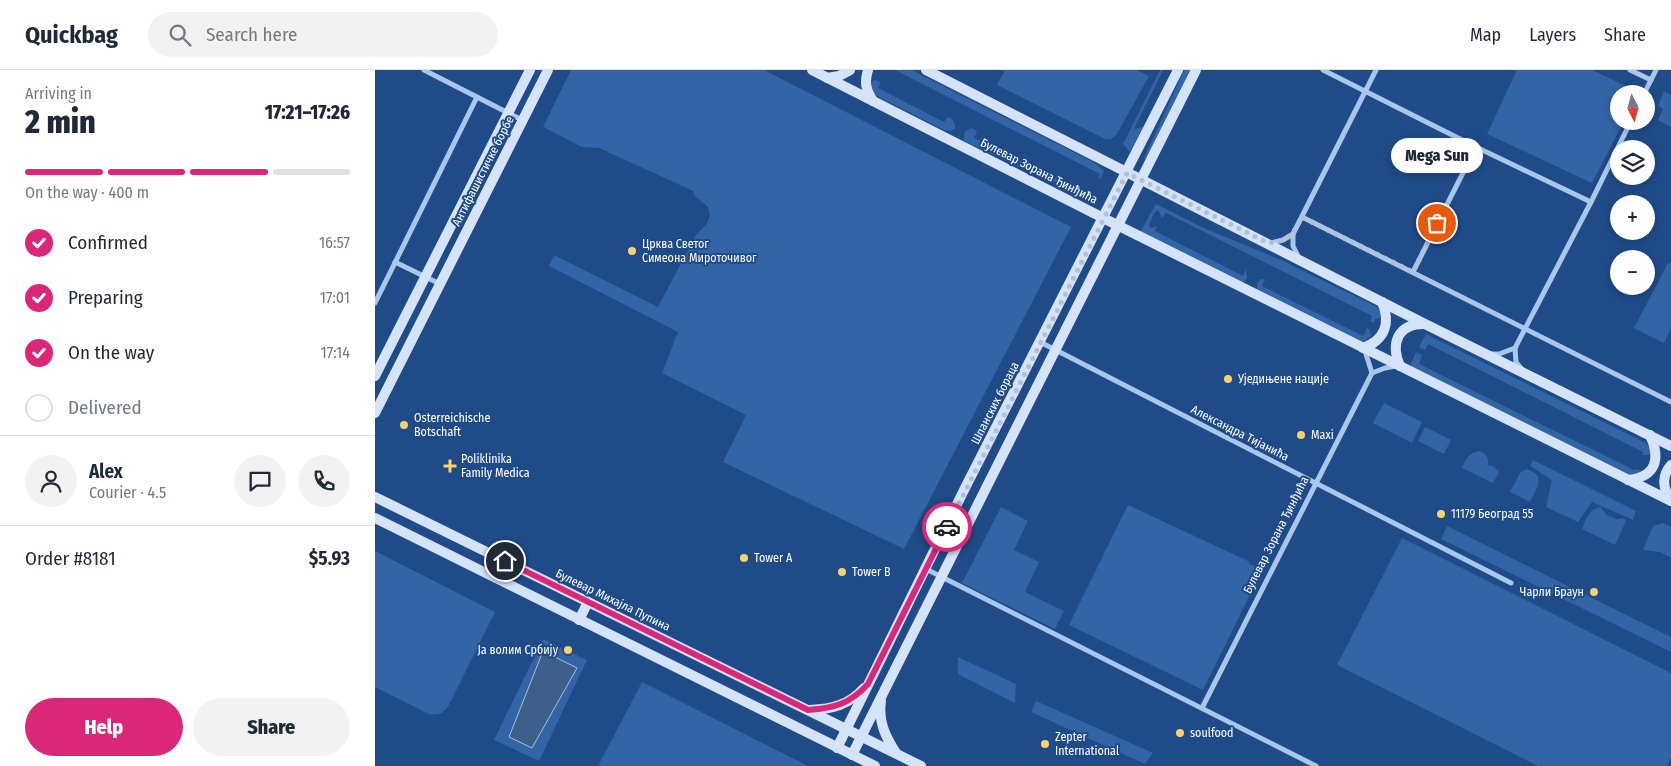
<!DOCTYPE html>
<meta charset="utf-8">
<style>
:root{--surface:#fff;--page:#f2f2f3;--text:#1f2937;--muted:#747a83;--line:#e0e1e3;--accent:#db2777}
body{margin:0;font-family:"Fira Sans Condensed",sans-serif;background:var(--page);color:var(--text);height:100vh;display:flex;flex-direction:column;font-size:19px;white-space:nowrap}
*{box-sizing:border-box;margin:0}
p{font-size:16px;color:var(--muted)}
.icon{flex:none;width:28px;height:28px;fill:none;stroke:currentColor;stroke-width:2;stroke-linecap:round;stroke-linejoin:round}
.map{position:relative;flex:1;overflow:hidden}
.details{display:flex;flex-direction:column;background:var(--surface);width:375px}
.details>*{flex:none}
.needle{width:32px;rotate:174deg}
.buttons{position:absolute;left:1235px;top:15px;display:grid;gap:10px}
.buttons a{display:grid;place-items:center;width:45px;height:45px;border-radius:50%;background:var(--surface);box-shadow:0 2px 8px #0003;font-size:25px}
.pin{position:absolute;display:grid;place-items:center;width:42px;height:42px;color:#fff;margin:-21px;border:2px solid #fff;border-radius:50%;box-shadow:0 1px 5px #0007}
.courier{position:absolute;display:grid;place-items:center;width:50px;height:50px;margin:-25px;border:4px solid #db2777;border-radius:50%;background:#fff;color:#222;box-shadow:0 1px 6px #0007}
.bubble{position:absolute;height:35px;border-radius:18px;background:var(--surface);box-shadow:0 2px 8px #0003;font-size:16px;font-weight:800;line-height:35px;text-align:center}
.summary em{font-style:normal;font-weight:800}
.summary div{display:flex;flex-direction:column-reverse}
.summary{display:flex;align-items:center;justify-content:space-between;height:85px;padding:0 25px}
h1{font-size:32px;font-weight:800;line-height:38px}
.bar{display:grid;grid-template-columns:repeat(4,1fr);gap:8px 5px;align-content:center;height:60px;padding:0 25px}
.bar i{height:6px;border-radius:4px;background:var(--line)}
.bar .on{background:var(--accent)}
.bar p{grid-column:span 4}
.line{display:flex;align-items:center;gap:12px;padding:0 25px;border-top:1px solid var(--line)}
.line div{flex:1}
.round{display:grid;place-items:center;flex:none;width:52px;height:52px;border-radius:26px;background:var(--page)}
ol{padding:0 25px;list-style:none}
li{display:flex;align-items:center;gap:15px;height:55px}
li p{margin-inline-start:auto}
li .icon{padding:5px;border-radius:50%;background:var(--accent);color:#fff;stroke-width:4}
li:last-child{color:var(--muted)}
li i{width:28px;height:28px;border:2px solid var(--line);border-radius:50%}
.button{display:flex;gap:10px;margin-top:auto;padding:10px 25px}
.button a{flex:1;height:58px;border-radius:30px;background:var(--accent);color:#fff;font-size:20px;font-weight:800;line-height:58px;text-align:center}
.button a+a{background:var(--page);color:var(--text)}
header{display:flex;align-items:center;gap:30px;box-sizing:border-box;height:70px;padding:0 25px;background:var(--surface);border-bottom:1px solid var(--line)}
header strong{font-size:24px}
nav{display:flex;gap:28px;margin-inline-start:auto;font-size:18px}
.search{width:350px;height:45px;background:var(--page);display:flex;align-items:center;gap:12px;box-sizing:border-box;padding:0 18px;border-radius:28px;color:var(--muted);font-size:19px}
main{display:flex;flex:1;min-height:0}
.map>svg:first-child{display:block}
</style>
<header>
<strong>Quickbag</strong>
<div class="search"><svg class="icon" aria-label="search" viewBox="0 0 24 24"><circle cx="10" cy="10" r="6"/><path d="M15 15l6 6"/></svg>Search here</div>
<nav><a>Map</a><a>Layers</a><a>Share</a></nav>
</header>
<main>
<section class="details">
<div class="summary"><div><h1>2 min</h1><p>Arriving in</p></div><em>17:21–17:26</em></div>
<div class="bar"><i class="on"></i><i class="on"></i><i class="on"></i><i></i><p>On the way · 400 m</p></div>
<ol>
<li><svg class="icon" aria-label="check" viewBox="0 0 24 24"><path d="M5 12l5 5 9-10"/></svg>Confirmed<p>16:57</p></li>
<li><svg class="icon" aria-label="check" viewBox="0 0 24 24"><path d="M5 12l5 5 9-10"/></svg>Preparing<p>17:01</p></li>
<li><svg class="icon" aria-label="check" viewBox="0 0 24 24"><path d="M5 12l5 5 9-10"/></svg>On the way<p>17:14</p></li>
<li><i></i>Delivered</li>
</ol>
<div class="line" style="height:90px"><a class="round"><svg class="icon" aria-label="person" viewBox="0 0 24 24"><circle cx="12" cy="8" r="4"/><path d="M4 21q1-7 8-7t8 7"/></svg></a><div><b>Alex</b><p>Courier · 4.5</p></div><a class="round"><svg class="icon" aria-label="chat" viewBox="0 0 24 24"><path d="M4 5h16v11H9l-5 4z"/></svg></a><a class="round"><svg class="icon" aria-label="phone" viewBox="0 0 24 24"><path d="M5 4h4l2 5-3 2q2 4 5 5l2-3 5 2v4C11 20 4 13 5 4z"/></svg></a></div>
<div class="line" style="height:65px"><div>Order #8181</div><b>$5.93</b></div>
<div class="button"><a>Help</a><a>Share</a></div>
</section>
<div class="map">
<svg width="1296" height="696" viewBox="0 0 1296 696">
<rect width="100%" height="100%" fill="#1f4b88"/>
<g fill="#3364a5">
<polygon points="196,0 389,0 696,157 529,479 348,392 371,345 287,303 303,262 174,196 179,185 283,237 321,165 331,155 335,146 333,137 320,126 318,121 224,78 207,77 168,57"/>
<polygon points="520,0 536,0 720,93 729,101 725,109 723,108 725,104"/>
<polygon points="630,0 762,0 774,6 742,64 736,69 730,69 622,15"/>
<polygon points="785,0 788,0 759,59 768,57 755,82 748,74"/>
<polygon points="809,0 816,0 771,89 769,88"/>
<polygon points="1142,0 1217,0 1264,22 1263,24 1244,24 1244,51 1249,51 1217,113 1112,64"/>
<path d="M500,10l6,2 -3,6 66,34 4,-5c6,3 7,5 7,12l-5,2 -6,-1 -65,-33c-6,-5 -9,-7 -8,-15z"/>
<polygon points="1289,21 1296,25 1296,57 1283,50 1288,39 1283,36"/>
<path d="M597,58l5,3 -3,7 115,57 -2,3 -121,-56 -2,-2c-1,-7 1,-10 8,-12z"/>
<polygon points="781,134 831,159 904,189 1002,237 1007,243 1005,248 1000,249 999,253 995,251 997,246 791,143 787,148 783,140 779,143 774,156 777,158 782,156 780,161 868,206 871,199 872,208 869,212 863,212 765,162"/>
<polygon points="1293,193 1296,194 1296,258 1289,273 1259,258"/>
<polygon points="886,209 890,209 887,216 988,266 992,258 994,259 997,265 987,273 884,223 882,219 882,213"/>
<polygon points="1051,264 1271,373 1276,381 1275,385 1267,385 1268,382 1053,274 1050,280 1044,277"/>
<polygon points="1041,282 1047,285 1044,294 1259,400 1262,399 1266,401 1256,407 1034,298"/>
<polygon points="1009,333 1047,352 1037,373 998,353"/>
<polygon points="1050,357 1076,370 1069,384 1043,371"/>
<path d="M1104,381c8,3 10,7 9,15h5l6,6 -6,11 -31,-15c4,-9 6,-15 17,-17z"/>
<polygon points="1158,390 1261,441 1258,450 1217,432 1203,452 1171,437 1177,410 1155,396"/>
<path d="M1151,399c21,6 11,19 4,33l-20,-10 10,-19z"/>
<polygon points="753,435 875,492 873,493 887,500 828,620 694,555"/>
<polygon points="626,437 653,451 639,480 664,492 650,522 689,541 680,559 587,513"/>
<path d="M1225,437l7,8 9,4 8,-1 2,3 -11,24 -33,-16c4,-10 7,-20 18,-22z"/>
<polygon points="1288,453 1296,457 1296,488 1285,482 1268,480 1278,456"/>
<polygon points="1072,456 1296,567 1296,582 1066,469"/>
<polygon points="1027,468 1296,603 1296,688 1292,696 1163,696 962,595"/>
<path d="M0,481l120,61 -46,93c-6,8 -10,11 -20,9l-54,-27z"/>
<polygon points="168,569 212,590 164,691 119,670"/>
<polygon points="583,587 641,614 640,633 583,604"/>
<polygon points="267,612 433,696 223,696"/>
<polygon points="661,631 778,683 770,694 656,642"/>
</g>
<polygon fill="#3f5f8b" stroke="#9dc0ec" points="168,581 202,598 157,678 134,667"/>
<g fill="none" stroke-linecap="round" stroke-linejoin="round">
<g stroke="#a9c6eb" stroke-width="5">
<polyline points="49,0 147,50"/>
<polyline points="948,0 1101,77 1216,132"/>
<polyline points="1255,0 1276,10"/>
<polyline points="1269,24 1281,0"/>
<polyline points="927,147 1296,332"/>
<polyline points="896,173 908,170 918,164"/>
<polyline points="924,188 918,176 918,164 1001,0"/>
<polyline points="20,192 65,214"/>
<polyline points="1038,202 1101,77"/>
<polyline points="0,233 102,27"/>
<polyline points="665,272 1136,513"/>
<polyline points="1117,284 1124,284 1140,278"/>
<polyline points="1146,298 1141,292 1140,278 1216,132 1256,51"/>
<polyline points="997,303 1010,298 1021,296"/>
<polyline points="551,499 941,696"/>
<polyline points="827,638 997,303 990,281"/>
</g>
<g stroke="#d5e3f8" stroke-width="10">
<polyline points="437,0 742,155 1296,431"/>
<path d="M493,0c-4,13 -2,20 5,31"/>
<polyline points="551,0 1050,254 1296,376"/>
<polyline points="452,8 464,6 475,0"/>
<path d="M988,278c22,-8 28,-25 19,-46"/>
<path d="M1025,296c-10,-23 -2,-42 24,-42"/>
<polyline points="0,306 155,0"/>
<polyline points="0,343 173,0"/>
<path d="M1296,395c-10,11 -8,24 0,36"/>
<path d="M1253,410c28,-3 33,-21 22,-45"/>
<polyline points="0,427 546,696"/>
<polyline points="0,448 500,696"/>
<polyline points="204,550 213,532"/>
<path d="M506,631c-3,20 4,35 15,52"/>
<path d="M435,640c22,-1 39,-5 54,-22"/>
<polyline points="462,678 590,418 803,0"/>
<polyline points="477,685 821,0"/>
</g>
</g>
<g fill="none" stroke-linecap="round" stroke-linejoin="round">
<path stroke="#b1c0d5" stroke-width="5" stroke-dasharray="0 9" d="M572,457l180,-354 141,70c21,-2 25,-9 34,-26l111,55 24,-49"/>
<path stroke="#db2777" stroke-width="6" d="M130,491l303,149c26,-2 42,-6 60,-26l79,-157"/>
</g>
<g fill="#f9d269" stroke="#1f4b88" stroke-width="2">
<circle cx="257" cy="181" r="5"/>
<circle cx="853" cy="309" r="5"/>
<circle cx="29" cy="355" r="5"/>
<circle cx="926" cy="365" r="5"/>
<path d="M72.5 388.5h5v5h5v5h-5v5h-5v-5h-5v-5h5z"/>
<circle cx="1066" cy="444" r="5"/>
<circle cx="369" cy="488" r="5"/>
<circle cx="467" cy="502" r="5"/>
<circle cx="1219" cy="522" r="5"/>
<circle cx="193" cy="580" r="5"/>
<circle cx="805" cy="663" r="5"/>
<circle cx="670" cy="674" r="5"/>
</g>
<g text-anchor="middle" dominant-baseline="central" stroke-width="4" stroke-linejoin="round" paint-order="stroke">
<g font-size="12" fill="#fff" stroke="#1f4b88">
<text transform="translate(108 101) rotate(-63)">Антифашистичке борбе</text>
<text transform="translate(664 101) rotate(27)">Булевар Зорана Ђинђића</text>
<text transform="translate(620 333) rotate(-63)">Шпанских бораца</text>
<text transform="translate(865 363) rotate(27)">Александра Тијанића</text>
<text transform="translate(901 465) rotate(-63)">Булевар Зорана Ђинђића</text>
<text transform="translate(238 530) rotate(26)">Булевар Михајла Пупина</text>
</g>
<g font-size="12" fill="#fff" stroke="#1f4b88" text-anchor="start">
<text x="267" y="174">Црква Светог<tspan x="267" dy="14">Симеона Мироточивог</tspan></text>
<text x="863" y="309">Уједињене нације</text>
<text x="39" y="348">Osterreichische<tspan x="39" dy="14">Botschaft</tspan></text>
<text x="936" y="365">Maxi</text>
<text x="86" y="389">Poliklinika<tspan x="86" dy="14">Family Medica</tspan></text>
<text x="1076" y="444">11179 Београд 55</text>
<text x="379" y="488">Tower A</text>
<text x="477" y="502">Tower B</text>
<text x="1209" y="522" text-anchor="end">Чарли Браун</text>
<text x="183" y="580" text-anchor="end">Ја волим Србију</text>
<text x="815" y="663">soulfood</text>
<text x="680" y="667">Zepter<tspan x="680" dy="14">International</tspan></text>
</g>
</g>
</svg>
<div class="buttons">
<a><svg class="needle" viewBox="-14 -14 28 28"><path d="M0-13l5 13h-10z" fill="#e53935"/><path d="M0 13l5-13h-10z" fill="#747a83"/></svg></a>
<a><svg class="icon" aria-label="layers" viewBox="0 0 24 24"><path d="M12 4l9 5-9 5-9-5zM3 14l9 5 9-5"/></svg></a>
<a>+</a>
<a>−</a>
</div>
<div class="pin" style="left:1062px;top:153px;background:#ea580c"><svg class="icon" aria-label="bag" viewBox="0 0 24 24"><path d="M5 8h14l-1 12H6zM9 8a3 3 0 0 1 6 0"/></svg></div>
<div class="pin" style="left:130px;top:491px;background:#1f2937"><svg class="icon" aria-label="home" viewBox="0 0 24 24"><path d="M3 11l9-7 9 7M6 9v11h12V9"/></svg></div>
<div class="courier" style="left:572px;top:457px"><svg class="icon" aria-label="car" viewBox="0 0 24 24"><path d="M5 17H2v-5l4-1 3-4h7l3 4 3 1v5h-3M9 17h6M6 11h13"/><circle cx="7" cy="17" r="2"/><circle cx="17" cy="17" r="2"/></svg></div>
<div class="bubble" style="left:1016px;top:68px;width:92px">Mega Sun</div>
</div>
</main>
